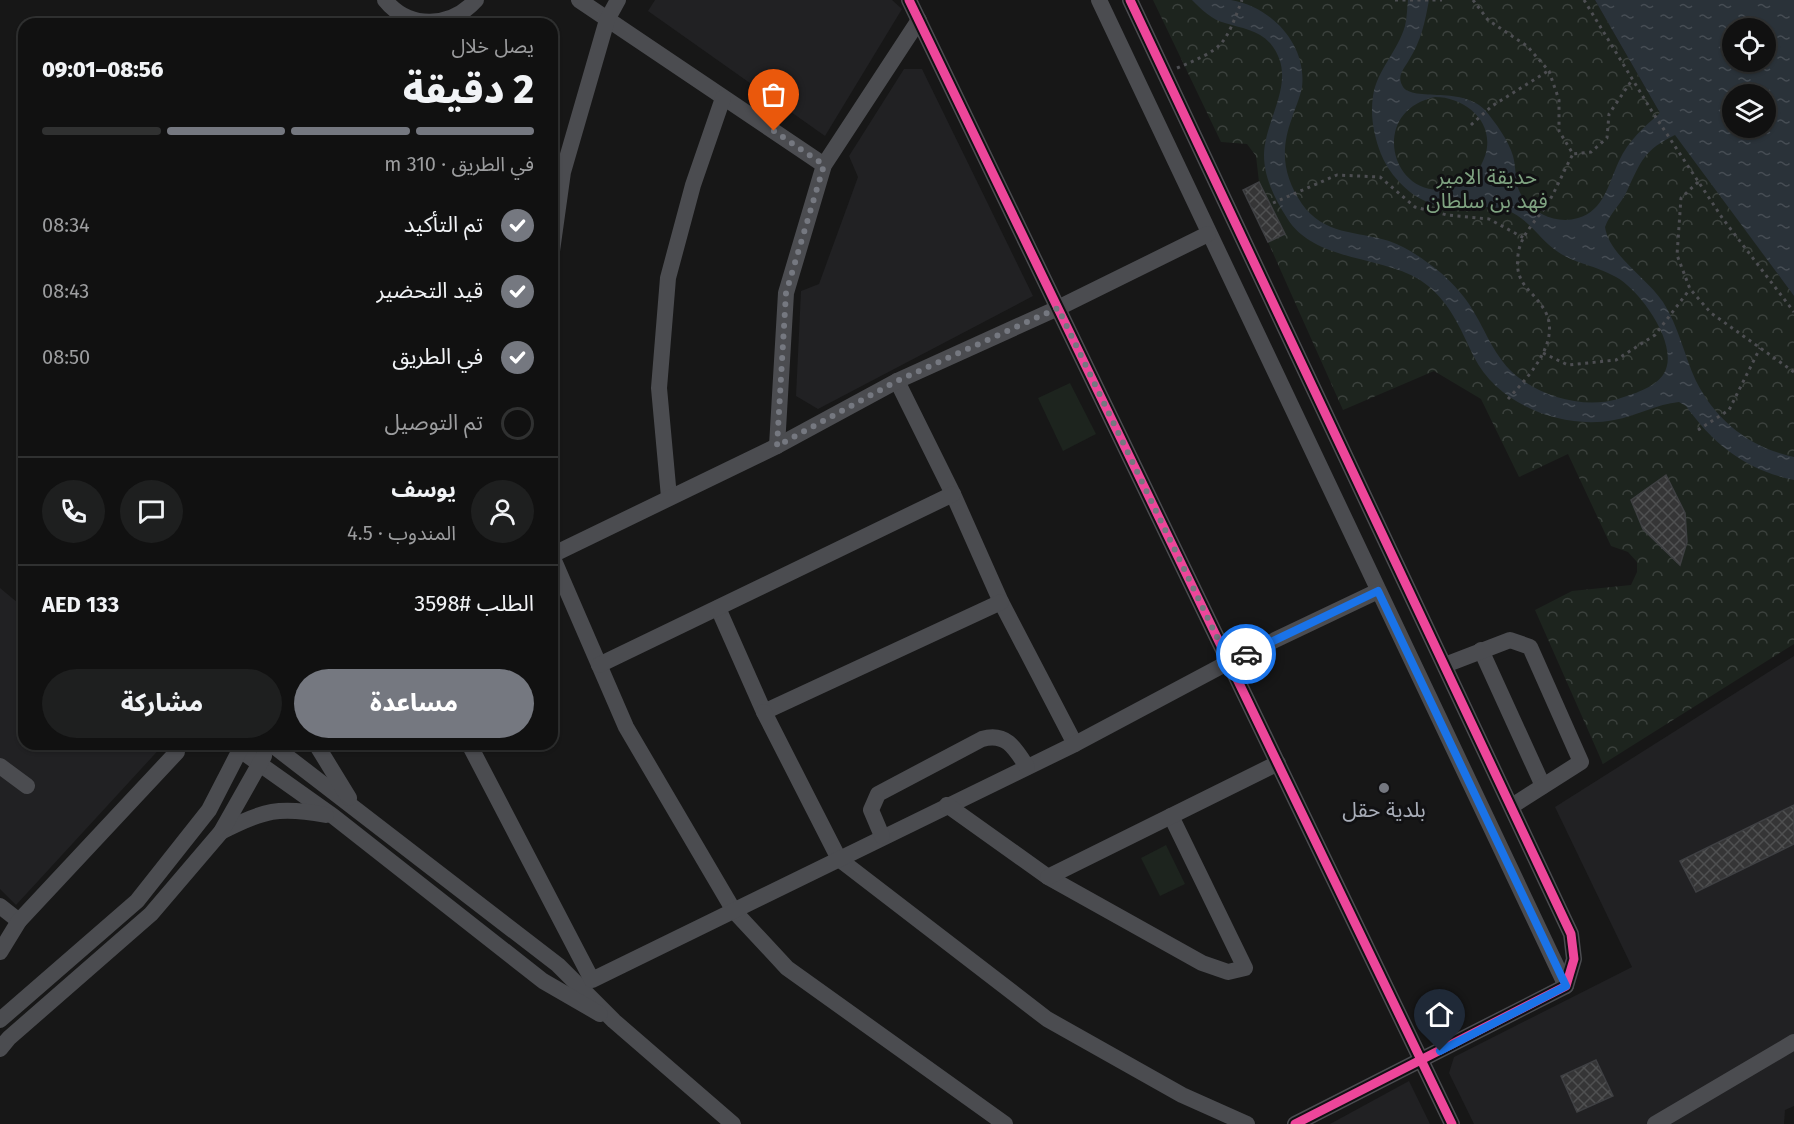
<!DOCTYPE html>
<html lang="ar">
<meta charset="utf-8">
<style>
:root{--surface:#111;--page:#1e1f1f;--text:#f1f3f6;--muted:#9c9d9f;--line:#303131;--accent:#757880}
body{margin:0;font-family:"Fira Sans","Noto Sans Arabic",sans-serif;background:var(--page);color:var(--text);direction:rtl;height:100vh;display:flex;flex-direction:column;font-size:22px;white-space:nowrap}
*{box-sizing:border-box;margin:0}
p{font-size:20px;color:var(--muted)}
.icon{flex:none;width:33px;height:33px;fill:none;stroke:currentColor;stroke-width:2;stroke-linecap:round;stroke-linejoin:round}
.map{position:relative;flex:1;overflow:hidden;direction:ltr}
.drawer{position:absolute;left:18px;top:18px;width:540px;height:732px;display:flex;flex-direction:column;background:var(--surface);border-radius:18px;box-shadow:0 2px 4px #0004,0 0 0 2px var(--line);direction:rtl}
.drawer>*{flex:none}
.controls{position:absolute;left:1722px;top:18px;display:grid;gap:12px}
.controls a{display:grid;place-items:center;width:54px;height:54px;border-radius:50%;background:var(--surface);box-shadow:0 2px 4px #0004,0 0 0 2px var(--line);font-size:30px}
.pin{position:absolute;display:grid;place-items:center;width:51px;height:51px;color:#fff;margin:-62px -26px;border-radius:50% 50% 50% 0;rotate:-45deg;box-shadow:0 0 6px #0007}
.pin .icon{rotate:45deg}
.courier{position:absolute;display:grid;place-items:center;width:60px;height:60px;margin:-30px;border:4px solid #1a73e8;border-radius:50%;background:#fff;color:#222;box-shadow:0 2px 8px #0007}
.overview em{font-style:normal;font-weight:800}
.overview div{display:flex;flex-direction:column-reverse}
.overview{display:flex;align-items:center;justify-content:space-between;height:102px;padding:0 24px}
h1{font-size:39px;font-weight:800;line-height:45px}
.bar{display:grid;grid-template-columns:repeat(4,1fr);gap:9px 6px;align-content:center;height:72px;padding:0 24px}
.bar i{height:8px;border-radius:4px;background:var(--line)}
.bar .on{background:var(--accent)}
.bar p{grid-column:span 4}
.line{display:flex;align-items:center;gap:15px;padding:0 24px;border-top:2px solid var(--line)}
.line div{flex:1}
.round{display:grid;place-items:center;flex:none;width:63px;height:63px;border-radius:32px;background:var(--page)}
ol{padding:0 24px;list-style:none}
li{display:flex;align-items:center;gap:18px;height:66px}
li p{margin-inline-start:auto}
li .icon{padding:6px;border-radius:50%;background:var(--accent);color:#fff;stroke-width:4}
li:last-child{color:var(--muted)}
li i{width:33px;height:33px;border:3px solid var(--line);border-radius:50%}
.primary-button{display:flex;gap:12px;margin-top:auto;padding:12px 24px}
.primary-button a{flex:1;height:69px;border-radius:36px;background:var(--accent);color:#fff;font-size:24px;font-weight:800;line-height:69px;text-align:center}
.primary-button a+a{background:var(--page);color:var(--text)}
.map>svg:first-child{display:block}
</style>
<div class="map">
<svg width="1794" height="1124" viewBox="0 0 1794 1124">
<defs>
<pattern id="park-crowns" width="20" height="18" patternUnits="userSpaceOnUse" patternTransform="scale(1.5)"><rect width="20" height="18" fill="#1d241e"/><path d="M2 6a3 3 0 1 1 6 0M12 15a3 3 0 1 1 6 0" fill="none" stroke="#3b413d"/></pattern>
<pattern id="water-ripples" width="26" height="14" patternUnits="userSpaceOnUse" patternTransform="scale(1.5)"><rect width="26" height="14" fill="#2a3239"/><path d="M2 4q2-2 4 0t4 0M15 11q2-2 4 0t4 0" fill="none" stroke="#464d54"/></pattern>
<pattern id="building-cross-hatch" width="8" height="8" patternUnits="userSpaceOnUse" patternTransform="scale(1.5)"><rect width="8" height="8" fill="#353536"/><path d="M0 0l8 8M0 8l8-8" fill="none" stroke="#4f5051"/></pattern>
</defs>
<rect width="100%" height="100%" fill="#171717"/>
<g fill="#212123">
<polygon points="655,0 892,0 902,9 825,136 648,11"/>
<polygon points="904,69 922,69 1033,296 818,409 796,396 801,291 819,284 858,177 849,156"/>
<polygon points="0,588 24,608 24,744 164,744 16,905 0,889"/>
<polygon points="1794,656 1794,1106 1785,1110 1784,1124 1474,1124 1449,1073 1454,1057 1632,967 1555,807"/>
<polygon points="1409,1081 1430,1124 1330,1124"/>
</g>
<polygon fill="url(#park-crowns)" points="1153,0 1595,0 1660,113 1794,296 1794,644 1603,764 1535,610 1572,591 1631,585 1637,572 1637,562 1628,552 1611,546 1568,454 1519,477 1481,399 1434,371 1343,410 1268,242 1284,234 1259,182 1256,156 1247,144 1221,142"/>
<g fill="#1d241e">
<polygon points="1070,383 1096,434 1063,451 1038,398"/>
<polygon points="1166,845 1185,884 1160,896 1141,858"/>
</g>
<path fill="url(#water-ripples)" fill-rule="evenodd" d="M1192,0c13,0 27,0 39,0 41,7 76,45 71,87 -2,11 -7,21 -10,31 -12,32 -9,58 10,86 22,31 54,27 87,37 14,5 27,13 39,22 16,11 30,25 41,41 19,29 26,59 56,78 26,17 62,26 93,17 15,-5 36,-11 45,-24 19,-28 -23,-85 -47,-98 -34,-18 -49,-11 -78,-43 -9,-10 -19,-19 -31,-24 -16,-6 -35,-1 -52,-2 -33,0 -62,-25 -74,-54 -7,-18 -11,-38 -8,-58 4,-26 25,-45 32,-70 2,-8 2,-18 3,-26h21c-4,22 -8,41 -20,60 -5,9 -12,15 -7,25 7,18 59,0 83,25 10,12 24,31 28,46 3,11 2,22 5,32 9,24 37,37 60,30 26,-7 31,-36 41,-57 9,-20 25,-34 41,-48l-65,-113h199v296l-119,-161c-31,15 -34,26 -48,56 -6,13 -17,22 -22,36 4,28 41,50 58,75 16,25 21,53 33,79 20,40 55,67 98,76v23c-48,-10 -80,-35 -108,-74l-7,-4c-22,2 -42,14 -65,18 -51,10 -116,-15 -140,-63 -14,-29 -25,-58 -54,-77 -40,-25 -106,-18 -133,-62 -12,-19 -23,-40 -23,-63 1,-39 36,-76 6,-112 -12,-13 -29,-15 -45,-20 -13,-3 -24,-14 -33,-23zM1732,28h34v34h-34zM1732,94h34v34h-34zM1435,97c31,0 61,26 50,59 -5,14 -13,25 -27,30 -64,24 -94,-74 -23,-89z"/>
<g fill="url(#building-cross-hatch)" stroke="#3f4043" stroke-width="1.5">
<polygon points="1259,182 1285,234 1268,242 1243,190"/>
<polygon points="1666,475 1685,513 1687,542 1680,565 1643,529 1631,500"/>
<polygon points="1794,805 1794,844 1696,892 1680,861"/>
<polygon points="1596,1060 1613,1096 1577,1112 1561,1076"/>
</g>
<g fill="none" stroke-linecap="round" stroke-linejoin="round">
<g stroke="#4d4e52" stroke-width="3" stroke-dasharray="3 4.5" stroke-linecap="butt">
<polyline points="1395,0 1442,0"/>
<polyline points="1473,0 1488,20 1527,46 1549,71 1559,100 1559,131 1573,154 1591,152 1607,138 1609,114 1632,80"/>
<polyline points="1584,0 1653,113 1723,219 1794,312"/>
<path d="M1177,68c47,-20 47,-21 65,-68"/>
<polyline points="1471,125 1492,106 1548,71"/>
<polyline points="1698,182 1681,198 1677,255 1690,289 1711,313 1794,372"/>
<polyline points="1273,203 1337,175 1380,177 1415,207 1447,215 1489,219 1524,238"/>
<polyline points="1543,353 1568,365 1616,360 1655,335 1690,289"/>
<path d="M1508,399c19,-21 54,-57 37,-88 -12,-22 -31,-25 -27,-56 2,-20 19,-35 30,-52 9,-15 16,-33 25,-49"/>
<polyline points="1698,430 1729,410 1760,348"/>
</g>
<g stroke="#4b4c50" stroke-width="16">
<path d="M385,0c24,30 66,28 91,0"/>
<polyline points="579,0 824,165"/>
<polyline points="909,0 1452,1124"/>
<polyline points="1099,0 1566,986"/>
<polyline points="1130,0 1571,934 1574,959 1566,986 1295,1124"/>
<polyline points="552,251 563,172 607,20 618,0"/>
<polyline points="897,381 953,494 1001,602 1075,744"/>
<polyline points="777,446 786,293 824,165 919,20"/>
<polyline points="669,497 659,388 668,278 693,185 723,98"/>
<polyline points="552,555 777,446 897,381 1058,308 1208,234"/>
<polyline points="552,556 626,727 734,911 787,968 1005,1124"/>
<polyline points="718,608 764,712 1001,602"/>
<polyline points="1481,650 1543,786"/>
<polyline points="599,665 953,494"/>
<polyline points="1445,665 1510,640 1530,647 1581,762 1512,806"/>
<polyline points="764,712 839,859 1047,1019 1182,1095 1247,1124"/>
<polyline points="271,744 558,965 614,1021 733,1124"/>
<polyline points="316,744 349,798"/>
<polyline points="469,744 592,980 1075,744 1229,662 1378,591"/>
<polyline points="240,750 333,816 543,981 600,1014"/>
<polyline points="0,766 27,786"/>
<polyline points="947,805 1048,877 1202,963 1228,972 1245,968 1171,816"/>
<path d="M221,832c43,-22 58,-26 105,-17"/>
<path d="M882,836l-11,-26 7,-16 104,-55c24,-7 33,9 45,28"/>
<polyline points="1048,877 1278,763"/>
<polyline points="0,906 19,921"/>
<polyline points="0,952 19,921 177,752"/>
<polyline points="0,1020 137,901 209,810 243,744"/>
<polyline points="0,1049 9,1038 151,914 221,832 264,756"/>
<polyline points="1655,1124 1794,1042"/>
</g>
<g stroke="#111113" stroke-width="13">
<g id="cycleway">
<polyline points="909,0 1452,1124"/>
<polyline points="1130,0 1571,934 1574,959 1566,986 1295,1124"/>
</g>
</g>
<use href="#cycleway" stroke="#ed469a" stroke-width="9"/>
</g>
<g fill="none" stroke-linecap="round" stroke-linejoin="round">
<polyline stroke="#757880" stroke-width="6" stroke-dasharray="0 10.8" points="774,131 824,165 786,293 777,446 897,381 1058,308 1229,662 1246,654"/>
<polyline stroke="#1a73e8" stroke-width="8" points="1246,654 1378,591 1566,986 1440,1051"/>
</g>
<circle fill="#757880" stroke="#111113" stroke-width="2" cx="1384" cy="788" r="6"/>
<g text-anchor="middle" dominant-baseline="central" stroke-width="6" stroke-linejoin="round" paint-order="stroke">
<g font-size="21" fill="#7fa381" stroke="#111113">
<text x="1487" y="177">حديقة الامير<tspan x="1487" dy="24">فهد بن سلطان</tspan></text>
</g>
<g font-size="21" fill="#a8adb8" stroke="#111113">
<text x="1384" y="810">بلدية حقل</text>
</g>
</g>
</svg>
<div class="controls">
<a><svg class="icon" aria-label="locate" viewBox="0 0 24 24"><circle cx="12" cy="12" r="6"/><path d="M12 2v4M12 18v4M2 12h4M18 12h4"/></svg></a>
<a><svg class="icon" aria-label="layers" viewBox="0 0 24 24"><path d="M12 4l9 5-9 5-9-5zM3 14l9 5 9-5"/></svg></a>
</div>
<div class="pin" style="left:774px;top:131px;background:#ea580c"><svg class="icon" aria-label="bag" viewBox="0 0 24 24"><path d="M5 8h14l-1 12H6zM9 8a3 3 0 0 1 6 0"/></svg></div>
<div class="pin" style="left:1440px;top:1051px;background:#1f2937"><svg class="icon" aria-label="home" viewBox="0 0 24 24"><path d="M3 11l9-7 9 7M6 9v11h12V9"/></svg></div>
<div class="courier" style="left:1246px;top:654px"><svg class="icon" aria-label="car" viewBox="0 0 24 24"><path d="M5 17H2v-5l4-1 3-4h7l3 4 3 1v5h-3M9 17h6M6 11h13"/><circle cx="7" cy="17" r="2"/><circle cx="17" cy="17" r="2"/></svg></div>
<section class="drawer">
<div class="overview"><div><h1>2 دقيقة</h1><p>يصل خلال</p></div><em>08:56–09:01</em></div>
<div class="bar"><i class="on"></i><i class="on"></i><i class="on"></i><i></i><p>في الطريق · 310 m</p></div>
<ol>
<li><svg class="icon" aria-label="check" viewBox="0 0 24 24"><path d="M5 12l5 5 9-10"/></svg>تم التأكيد<p>08:34</p></li>
<li><svg class="icon" aria-label="check" viewBox="0 0 24 24"><path d="M5 12l5 5 9-10"/></svg>قيد التحضير<p>08:43</p></li>
<li><svg class="icon" aria-label="check" viewBox="0 0 24 24"><path d="M5 12l5 5 9-10"/></svg>في الطريق<p>08:50</p></li>
<li><i></i>تم التوصيل</li>
</ol>
<div class="line" style="height:108px"><a class="round"><svg class="icon" aria-label="person" viewBox="0 0 24 24"><circle cx="12" cy="8" r="4"/><path d="M4 21q1-7 8-7t8 7"/></svg></a><div><b>يوسف</b><p>المندوب · 4.5</p></div><a class="round"><svg class="icon" aria-label="chat" viewBox="0 0 24 24"><path d="M4 5h16v11H9l-5 4z"/></svg></a><a class="round"><svg class="icon" aria-label="phone" viewBox="0 0 24 24"><path d="M5 4h4l2 5-3 2q2 4 5 5l2-3 5 2v4C11 20 4 13 5 4z"/></svg></a></div>
<div class="line" style="height:78px"><div>الطلب #3598</div><b>AED 133</b></div>
<div class="primary-button"><a>مساعدة</a><a>مشاركة</a></div>
</section>
</div>
